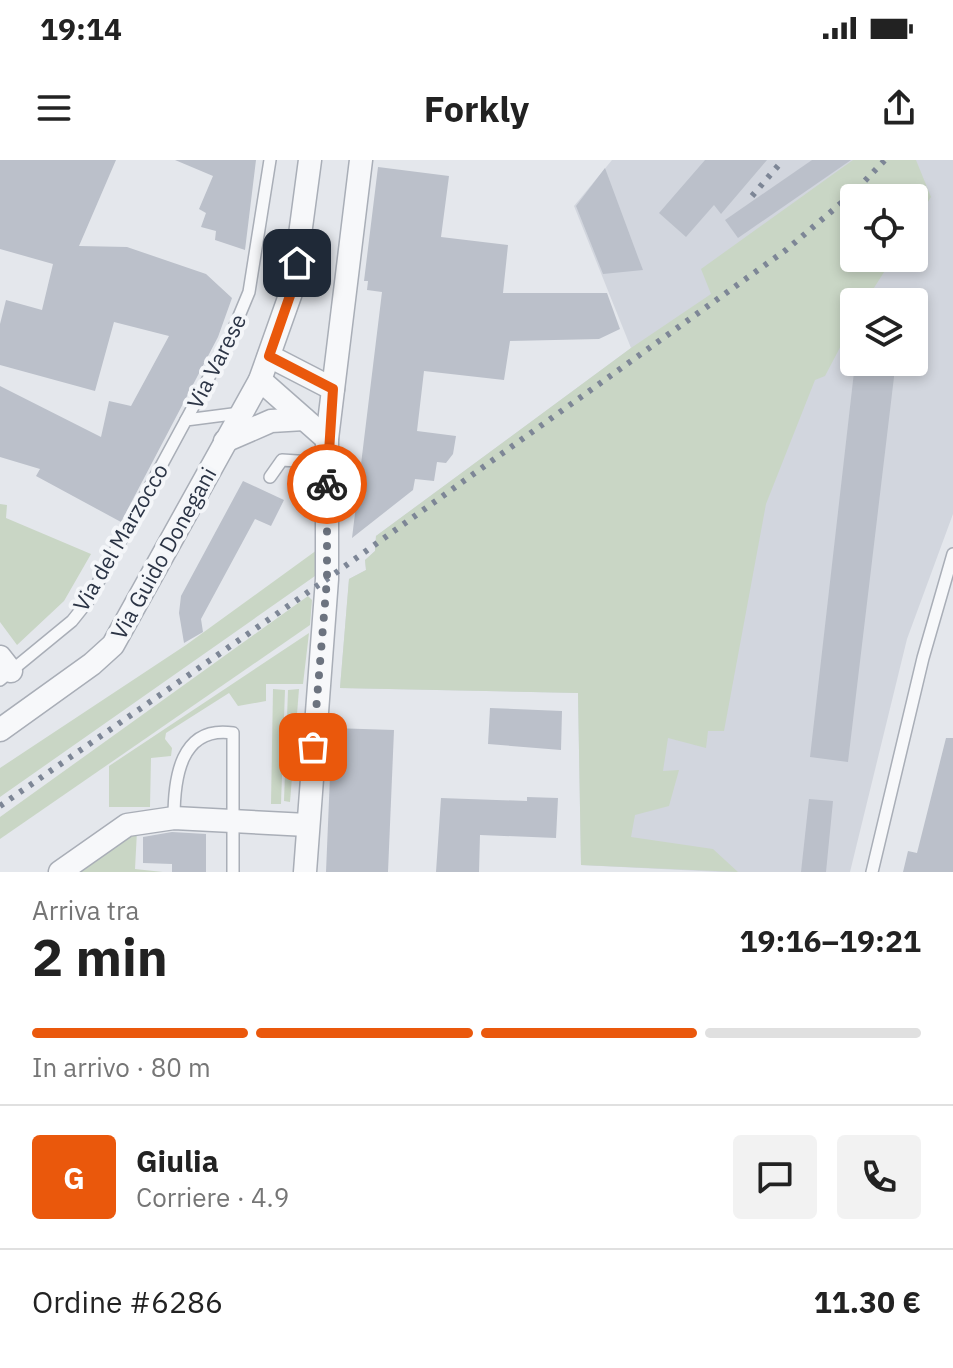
<!DOCTYPE html>
<html lang="it">
<meta charset="utf-8">
<style>
:root{--surface:#fff;--page:#f2f2f2;--text:#222;--muted:#767676;--line:#e0e0e0;--accent:#ea580c}
body{margin:0;font-family:"IBM Plex Sans",sans-serif;background:var(--page);color:var(--text);height:100vh;display:flex;flex-direction:column;font-size:30px;white-space:nowrap}
*{box-sizing:border-box;margin:0}
p{font-size:26px;color:var(--muted)}
.icon{flex:none;width:44px;height:44px;fill:none;stroke:currentColor;stroke-width:2;stroke-linecap:round;stroke-linejoin:round}
.map{position:relative;height:712px;overflow:hidden}
.details{display:flex;flex-direction:column;background:var(--surface);flex:1}
.details>*{flex:none}
.buttons{position:absolute;left:840px;top:24px;display:grid;gap:16px}
.buttons a{display:grid;place-items:center;width:88px;height:88px;border-radius:8px;background:var(--surface);box-shadow:0 4px 12px #0003;font-size:40px}
.pin{position:absolute;display:grid;place-items:center;width:68px;height:68px;color:#fff;margin:-34px;border-radius:16px;box-shadow:0 4px 12px #0006}
.courier{position:absolute;display:grid;place-items:center;width:80px;height:80px;margin:-40px;border:6px solid #ea580c;border-radius:50%;background:#fff;color:#222;box-shadow:0 2px 10px #0007}
.head em{font-style:normal;font-weight:800}
.head div{display:flex;flex-direction:column-reverse}
.head{display:flex;align-items:center;justify-content:space-between;height:136px;padding:0 32px}
h1{font-size:52px;font-weight:800;line-height:60px}
.bar{display:grid;grid-template-columns:repeat(4,1fr);gap:12px 8px;align-content:center;height:96px;padding:0 32px}
.bar i{height:10px;border-radius:6px;background:var(--line)}
.bar .current{background:var(--accent)}
.bar p{grid-column:span 4}
.line{display:flex;align-items:center;gap:20px;padding:0 32px;border-top:2px solid var(--line)}
.line div{flex:1}
.round{display:grid;place-items:center;flex:none;width:84px;height:84px;border-radius:8px;background:var(--page)}
.status{display:flex;justify-content:space-between;align-items:center;height:56px;padding:0 40px;background:var(--surface);direction:ltr}
.status svg{height:22px;fill:currentColor}
header{display:flex;justify-content:space-between;align-items:center;height:104px;padding:0 32px;background:var(--surface);font-size:36px;font-weight:800}
.map>svg:first-child{display:block}
</style>
<div class="status"><b>19:14</b><svg viewBox="0 0 49 12"><path d="M0 12V9h3v3zM5 12V6h3v6zM10 12V3h3v9zM15 12V0h3v12zM26 1h20v11H26zM47 4h2v5h-2z"/></svg></div>
<header><svg class="icon" aria-label="menu" viewBox="0 0 24 24"><path d="M4 6h16M4 12h16M4 18h16"/></svg>Forkly<svg class="icon" aria-label="share" viewBox="0 0 24 24"><path d="M12 15V3M7 8l5-5 5 5M5 13v7h14v-7"/></svg></header>
<div class="map">
<svg width="953" height="712" viewBox="0 0 953 712">
<rect width="100%" height="100%" fill="#e4e7ec"/>
<path fill="#d2d6de" fill-rule="evenodd" d="M612,0h341v354l-46,125 -57,233h-129l-140,-7 -3,-172 -238,-5 9,-109 17,-9 -1,-10 10,-9 1,-15 255,-188 -57,-142zM854,38h60v60h-60zM854,142h60v60h-60z"/>
<g fill="#c9d6c5">
<polygon points="853,0 916,0 931,37 914,64 914,38 854,38 854,98 893,98 865,142 854,142 854,161 825,216 815,220 766,344 724,571 708,571 706,588 668,578 663,611 679,610 669,646 635,655 631,677 713,689 738,712 581,705 578,533 340,528 349,419 366,410 365,400 375,391 376,376 631,188 711,134 701,109"/>
<polygon points="0,344 7,345 6,358 91,394 64,441 17,485 0,462"/>
<polygon points="317,390 315,416 0,637 0,608 186,485"/>
<polygon points="308,436 312,440 310,465 0,679 0,657"/>
<polygon points="309,473 303,524 266,524 266,541 238,546 229,533 166,573 165,579 172,588 171,596 151,598 150,647 109,647 109,606"/>
<polygon points="273,529 285,530 281,644 271,644"/>
<polygon points="299,529 290,642 284,641 288,530"/>
<polygon points="137,671 135,709 163,712 73,712"/>
</g>
<g fill="#bbc0ca">
<polygon points="0,0 116,0 79,86 127,87 206,114 232,138 218,177 121,362 36,316 40,309 0,297 0,226 101,277 109,241 131,246 169,176 114,162 95,231 0,205 0,164 6,140 42,150 53,104 0,89"/>
<polygon points="175,0 256,0 245,90 215,80 216,71 201,67 206,53 199,49 213,16"/>
<polygon points="705,0 767,0 721,54 714,45 686,77 659,53"/>
<polygon points="812,0 851,0 738,78 725,60"/>
<polygon points="378,7 449,16 441,77 508,85 503,133 607,133 620,169 599,179 510,181 504,220 424,211 417,271 456,276 453,294 446,303 437,302 434,321 415,319 413,330 352,378 382,132 367,130 368,121 364,121"/>
<polygon points="605,8 638,97 643,110 603,114 576,46"/>
<polygon points="869,202 894,202 894,217 848,602 810,597 854,212 868,214"/>
<polygon points="243,321 284,340 271,366 255,359 201,459 203,472 184,483 179,453 181,436"/>
<polygon points="490,548 562,551 561,590 488,584"/>
<polygon points="332,568 394,570 388,712 326,712"/>
<polygon points="946,578 953,578 953,712 903,712 908,691 917,693"/>
<polygon points="527,637 558,638 556,678 480,675 479,712 436,712 441,638 527,641"/>
<polygon points="809,639 833,641 826,712 801,712"/>
<polygon points="172,672 206,674 206,712 172,712 172,704 143,703 143,677"/>
</g>
<g fill="none" stroke-linecap="round" stroke-linejoin="round">
<g stroke="#a9aeb7" stroke-width="14">
<g id="service">
<polyline points="186,260 229,180 249,132 270,0"/>
<polyline points="270,317 282,300 327,303"/>
<polyline points="0,520 72,461 88,441 186,260 240,253"/>
<path d="M174,658c0,-39 6,-93 59,-85v139"/>
<polyline points="872,712 923,498 953,394"/>
</g>
</g>
<g stroke="#a9aeb7" stroke-width="25">
<g id="minor">
<polyline points="269,196 333,229"/>
<polyline points="260,220 327,279"/>
<polyline points="225,281 271,261 304,259"/>
<polyline points="0,497 11,511"/>
<polyline points="0,570 92,504 113,485 260,220 293,127 310,0"/>
<polyline points="60,712 127,665 174,658 307,665"/>
<polyline points="305,712 327,419 327,279 361,0"/>
</g>
</g>
<use href="#service" stroke="#f7f8fa" stroke-width="11"/>
<use href="#minor" stroke="#f7f8fa" stroke-width="22"/>
<g stroke="#7d8696" stroke-width="6" stroke-dasharray="4 8" stroke-linecap="butt">
<polyline points="752,36 783,0"/>
<polyline points="0,646 327,419 786,90 853,33 885,0"/>
</g>
</g>
<g fill="none" stroke-linecap="round" stroke-linejoin="round">
<polyline stroke="#6c737f" stroke-width="8" stroke-dasharray="0 14.4" points="313,587 327,419 327,324"/>
<polyline stroke="#ea580c" stroke-width="10" points="297,103 293,127 269,196 333,229 327,324"/>
</g>
<g text-anchor="middle" dominant-baseline="central" stroke-width="8" stroke-linejoin="round" paint-order="stroke">
<g font-size="22" fill="#2b3445" stroke="#f4f6f9">
<text transform="translate(216 201) rotate(-63)">Via Varese</text>
<text transform="translate(120 377) rotate(-60)">Via del Marzocco</text>
<text transform="translate(163 393) rotate(-61)">Via Guido Donegani</text>
</g>
</g>
</svg>
<div class="buttons">
<a><svg class="icon" aria-label="locate" viewBox="0 0 24 24"><circle cx="12" cy="12" r="6"/><path d="M12 2v4M12 18v4M2 12h4M18 12h4"/></svg></a>
<a><svg class="icon" aria-label="layers" viewBox="0 0 24 24"><path d="M12 4l9 5-9 5-9-5zM3 14l9 5 9-5"/></svg></a>
</div>
<div class="pin" style="left:313px;top:587px;background:#ea580c"><svg class="icon" aria-label="bag" viewBox="0 0 24 24"><path d="M5 8h14l-1 12H6zM9 8a3 3 0 0 1 6 0"/></svg></div>
<div class="pin" style="left:297px;top:103px;background:#1f2937"><svg class="icon" aria-label="home" viewBox="0 0 24 24"><path d="M3 11l9-7 9 7M6 9v11h12V9"/></svg></div>
<div class="courier" style="left:327px;top:324px"><svg class="icon" aria-label="bike" viewBox="0 0 24 24"><circle cx="6" cy="16" r="4"/><circle cx="18" cy="16" r="4"/><path d="M6 16l4-8h5l3 8M10 8l3 8H6M13 5h3"/></svg></div>
</div>
<section class="details">
<div class="head"><div><h1>2 min</h1><p>Arriva tra</p></div><em>19:16–19:21</em></div>
<div class="bar"><i class="current"></i><i class="current"></i><i class="current"></i><i></i><p>In arrivo · 80 m</p></div>
<div class="line" style="height:144px"><b class="round" style="background:var(--accent);color:#fff">G</b><div><b>Giulia</b><p>Corriere · 4.9</p></div><a class="round"><svg class="icon" aria-label="chat" viewBox="0 0 24 24"><path d="M4 5h16v11H9l-5 4z"/></svg></a><a class="round"><svg class="icon" aria-label="phone" viewBox="0 0 24 24"><path d="M5 4h4l2 5-3 2q2 4 5 5l2-3 5 2v4C11 20 4 13 5 4z"/></svg></a></div>
<div class="line" style="height:104px"><div>Ordine #6286</div><b>11.30 €</b></div>
</section>
